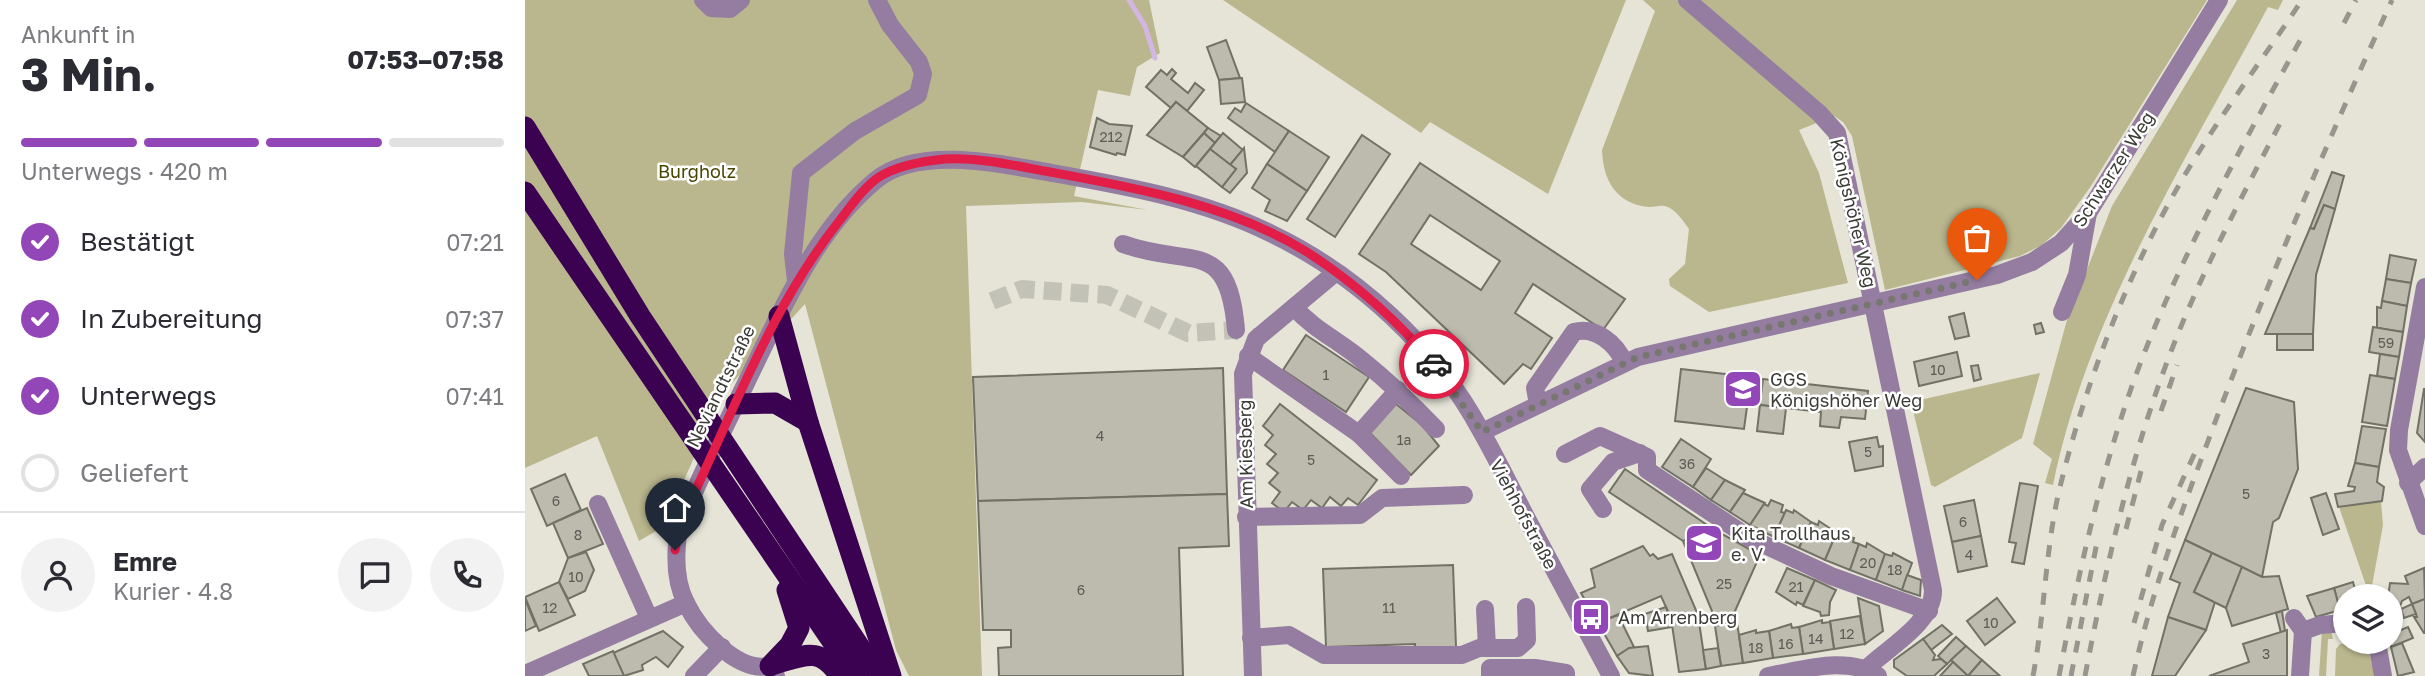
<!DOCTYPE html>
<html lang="de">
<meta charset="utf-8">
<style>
:root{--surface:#fff;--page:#f2f2f3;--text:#2b2b33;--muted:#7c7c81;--line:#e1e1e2;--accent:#9346b8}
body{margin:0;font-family:"Golos Text",sans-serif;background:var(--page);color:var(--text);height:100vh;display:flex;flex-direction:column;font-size:26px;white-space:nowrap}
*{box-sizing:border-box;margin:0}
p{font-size:23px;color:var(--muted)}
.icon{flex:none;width:38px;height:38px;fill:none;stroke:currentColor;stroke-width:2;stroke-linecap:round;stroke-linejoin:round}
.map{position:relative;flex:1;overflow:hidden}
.side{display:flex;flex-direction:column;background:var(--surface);width:525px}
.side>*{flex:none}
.tools{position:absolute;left:1808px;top:584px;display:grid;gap:14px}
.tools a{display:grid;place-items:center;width:70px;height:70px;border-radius:50%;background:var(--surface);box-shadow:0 2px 5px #0004;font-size:35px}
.pin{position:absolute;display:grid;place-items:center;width:60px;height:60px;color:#fff;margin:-72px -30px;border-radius:50% 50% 50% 0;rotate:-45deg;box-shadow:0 0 7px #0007}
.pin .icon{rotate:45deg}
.courier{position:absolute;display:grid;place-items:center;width:70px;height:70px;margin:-35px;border:5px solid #e11d48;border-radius:50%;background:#fff;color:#222;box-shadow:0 2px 9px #0007}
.head em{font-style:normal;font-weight:700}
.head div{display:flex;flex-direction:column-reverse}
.head{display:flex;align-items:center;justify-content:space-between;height:119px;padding:0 21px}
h1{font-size:46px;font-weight:700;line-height:52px}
.bar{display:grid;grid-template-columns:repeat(4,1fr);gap:10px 7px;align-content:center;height:84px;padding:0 21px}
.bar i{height:9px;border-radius:5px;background:var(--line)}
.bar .current{background:var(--accent)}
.bar p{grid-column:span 4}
.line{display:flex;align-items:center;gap:18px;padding:0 21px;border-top:2px solid var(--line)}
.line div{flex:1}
.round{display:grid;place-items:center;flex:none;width:74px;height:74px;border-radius:37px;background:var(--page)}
ol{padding:0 21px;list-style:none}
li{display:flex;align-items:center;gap:21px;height:77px}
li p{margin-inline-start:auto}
li .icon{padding:7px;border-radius:50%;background:var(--accent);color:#fff;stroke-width:4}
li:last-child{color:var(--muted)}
li i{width:38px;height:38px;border:4px solid var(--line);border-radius:50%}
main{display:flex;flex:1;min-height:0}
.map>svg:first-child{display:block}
</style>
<main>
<section class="side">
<div class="head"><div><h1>3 Min.</h1><p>Ankunft in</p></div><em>07:53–07:58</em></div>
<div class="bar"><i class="current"></i><i class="current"></i><i class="current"></i><i></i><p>Unterwegs · 420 m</p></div>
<ol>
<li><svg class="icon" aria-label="check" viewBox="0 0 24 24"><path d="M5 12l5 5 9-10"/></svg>Bestätigt<p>07:21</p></li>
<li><svg class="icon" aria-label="check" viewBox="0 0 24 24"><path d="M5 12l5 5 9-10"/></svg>In Zubereitung<p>07:37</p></li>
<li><svg class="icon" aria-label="check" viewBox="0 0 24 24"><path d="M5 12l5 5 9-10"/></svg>Unterwegs<p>07:41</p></li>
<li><i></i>Geliefert</li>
</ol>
<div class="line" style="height:126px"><a class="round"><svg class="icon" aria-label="person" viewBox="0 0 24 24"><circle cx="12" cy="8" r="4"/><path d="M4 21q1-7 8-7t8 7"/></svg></a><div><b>Emre</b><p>Kurier · 4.8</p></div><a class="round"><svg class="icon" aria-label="chat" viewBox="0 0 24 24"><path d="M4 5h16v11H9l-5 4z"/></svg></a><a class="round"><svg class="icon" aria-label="phone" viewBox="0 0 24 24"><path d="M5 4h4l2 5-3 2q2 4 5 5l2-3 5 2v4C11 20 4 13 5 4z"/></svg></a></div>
</section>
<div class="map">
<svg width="1900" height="676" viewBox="0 0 1900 676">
<rect width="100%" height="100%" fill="#e5e4d7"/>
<g fill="#bab78e">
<polygon points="0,0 624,0 635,53 612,67 605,96 573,90 549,196 623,210 557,202 441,206 457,676 384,676 371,650 280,304 198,393 138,527 114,541 72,436 0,468"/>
<polygon points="698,0 1101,0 1023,194 905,122 896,133"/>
<path d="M1118,0h564l-116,186 -30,42 -19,17 -22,11 -135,34 -33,-154 -9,-14 -9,-6 -35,14 20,43 29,110 -139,29 -39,-26 -1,-7 16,-15 4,-35c-6,-8 -13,-20 -24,-23 -5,-1 -11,1 -16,1 -33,-3 -46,-27 -47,-57l53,-139z"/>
<path d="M1712,0h46l-5,10 -10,-3c-82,153 -180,307 -215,478l-8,-2 7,-24 -19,-15 34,-124 45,-114z"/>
<polygon points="1515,373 1497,438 1410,487 1406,485 1386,402"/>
<polygon points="1856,501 1858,525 1845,597 1814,507"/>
<polygon points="1797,629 1806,630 1808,639 1803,639 1801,676 1794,676"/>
<polygon points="1842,642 1850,676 1810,676 1811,649 1815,644"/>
</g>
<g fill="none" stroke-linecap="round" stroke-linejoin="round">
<polyline stroke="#d2b6e3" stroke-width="5" points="604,0 620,26 630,58"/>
</g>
<g fill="#bcbbae" stroke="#717165" stroke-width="2" fill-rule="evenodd">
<polygon points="701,40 715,78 694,80 682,47"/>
<polygon points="636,70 642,75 647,69 651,73 646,79 663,93 670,83 679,90 662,111 651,102 646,108 621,87"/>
<polygon points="717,78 720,102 696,104 694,80"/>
<polygon points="651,102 683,128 658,157 622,135"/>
<polygon points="721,103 764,131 750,152 703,118 710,108 716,112"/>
<polygon points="572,118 584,124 607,126 600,155 592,153 591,155 565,147"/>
<polygon points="683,128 696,136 690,143 679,133"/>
<polygon points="764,131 804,157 782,191 742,164"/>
<polygon points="679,133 690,143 670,167 658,157"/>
<polygon points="698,133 718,150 705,165 685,149"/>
<polygon points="837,135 865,154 810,237 782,219"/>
<polygon points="719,148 722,173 705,193 697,187 711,169 705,165"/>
<polygon points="685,149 711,169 697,187 671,166"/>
<path d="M895,163l205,136 -22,31 -70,-46 -18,29 37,25 -21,31 -8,-5 -19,20 -118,-112 -27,-18zM905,215l70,46 -19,29 -70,-46z"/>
<polygon points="742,164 782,191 762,221 740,211 745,200 727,188"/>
<polygon points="1807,172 1819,176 1810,209 1799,205 1789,229 1785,228"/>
<polygon points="1799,205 1810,209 1791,275 1788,334 1740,334 1785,228 1789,229"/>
<polygon points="1865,255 1891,260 1886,283 1861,279"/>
<polygon points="1861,279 1886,283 1882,306 1857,301"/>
<polygon points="1857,301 1882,306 1878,332 1852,328 1852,307 1856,308"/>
<polygon points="1439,313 1444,336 1430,339 1424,317"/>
<polygon points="1516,323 1519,332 1511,334 1509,325"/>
<polygon points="1848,327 1878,332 1874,357 1844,352"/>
<rect x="1752" y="334" width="36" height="16"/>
<polygon points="781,335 844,377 821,412 758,370"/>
<polygon points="1432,352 1437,376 1394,386 1389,362"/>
<polygon points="1855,354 1874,357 1870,379 1852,376"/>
<polygon points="1453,365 1456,379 1449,381 1446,366"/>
<polygon points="698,368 702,494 453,501 448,377"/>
<polygon points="1156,369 1226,377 1219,429 1150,421"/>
<polygon points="1845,375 1870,379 1862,426 1837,422"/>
<polygon points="1238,379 1343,391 1340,419 1316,417 1314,428 1295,426 1296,412 1235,405"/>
<polygon points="1721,388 1769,402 1773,469 1754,518 1748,522 1737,577 1660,540"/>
<polygon points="1899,389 1900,389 1900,442 1892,433"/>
<polygon points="755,404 852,480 833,505 823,498 816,506 805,497 797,508 786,500 778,510 767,502 759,512 747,503 755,492 744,483 753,473 742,464 751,454 740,445 748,435 738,426"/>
<polygon points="871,404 897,425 914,446 886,475 844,432"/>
<polygon points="1235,405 1261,408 1258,434 1232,431"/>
<polygon points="1837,426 1861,429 1854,467 1830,463"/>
<polygon points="1352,437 1354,447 1358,446 1358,466 1330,471 1324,442"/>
<polygon points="1156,439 1186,459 1168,487 1137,467"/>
<polygon points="1830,463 1854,467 1852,482 1859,487 1857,501 1813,507 1810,494 1829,491 1830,487 1823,486"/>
<polygon points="1181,468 1200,480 1186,500 1168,487"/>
<polygon points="1100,469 1188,529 1158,541 1084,492"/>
<polygon points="40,474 56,510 22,526 6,489"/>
<polygon points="1200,480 1220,490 1205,512 1186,500"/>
<polygon points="1495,483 1513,486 1499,564 1487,562 1491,543 1484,542"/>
<polygon points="1218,493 1240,503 1225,525 1205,512"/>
<polygon points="1801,493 1814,529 1798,535 1786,498"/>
<polygon points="702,494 704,546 654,548 658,676 474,676 473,648 486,647 486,630 458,630 453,501"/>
<polygon points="1246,500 1258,505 1256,512 1260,513 1249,537 1225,525 1239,504 1243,506"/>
<polygon points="1449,500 1456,536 1427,542 1419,506"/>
<polygon points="62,508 78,544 43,558 28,523"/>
<polygon points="1261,510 1268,513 1269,510 1286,522 1274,548 1249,537"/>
<polygon points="1294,521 1312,533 1300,560 1274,548 1286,522 1293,525"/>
<polygon points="1188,529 1235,555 1210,611 1212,622 1190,626 1187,611 1158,541"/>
<polygon points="1311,534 1329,538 1328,542 1334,544 1325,570 1300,560"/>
<polygon points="1456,536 1462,566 1433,572 1427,542"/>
<polygon points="1660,540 1687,553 1669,592 1690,602 1681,630 1643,617 1655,583 1645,579"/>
<polygon points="1342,543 1360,554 1351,580 1325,570 1334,544 1341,547"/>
<polygon points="1118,546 1125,556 1128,554 1133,559 1147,554 1173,615 1181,669 1154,672 1146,618 1136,596 1073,623 1056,593 1070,587 1066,569"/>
<polygon points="61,552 69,570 60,591 43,599 34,582 43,558"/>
<polygon points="1368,553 1387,563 1377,590 1351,580 1360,554 1367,556"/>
<polygon points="1687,553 1717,567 1701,608 1669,592"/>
<polygon points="928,565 931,647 890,648 890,644 801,647 798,569"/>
<polygon points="1717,567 1737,577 1754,576 1763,609 1707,626 1701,608"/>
<polygon points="1262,568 1290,580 1278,605 1272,602 1271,605 1251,592"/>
<polygon points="1899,568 1900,599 1887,604 1884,597 1877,601 1875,606 1866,604 1866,597 1863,597 1865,583 1883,584 1880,576"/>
<polygon points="1382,575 1396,580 1395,596 1377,590"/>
<polygon points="1290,580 1311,590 1305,602 1304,615 1296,616 1295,612 1278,606"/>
<polygon points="34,582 50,615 14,631 0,597"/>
<polygon points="1828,582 1832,597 1820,597 1820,609 1815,610 1809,588"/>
<polygon points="1809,588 1815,610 1791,617 1782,596"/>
<polygon points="1333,598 1354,606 1358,631 1340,644"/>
<polygon points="1472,598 1490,622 1460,645 1442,621"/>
<polygon points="0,599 11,626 0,631"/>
<polygon points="1900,599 1900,633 1899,633 1889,617 1892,617 1887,604"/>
<polygon points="1866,604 1875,606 1876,609 1866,613"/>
<polygon points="1887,604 1891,614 1879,618 1876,609"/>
<polygon points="1141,607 1147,627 1123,631 1120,614"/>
<polygon points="1757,611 1760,631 1756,633 1751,613"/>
<polygon points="1093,615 1109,647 1092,656 1073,623"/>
<polygon points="1335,616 1340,644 1309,649 1305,621"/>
<polygon points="1643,617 1681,630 1650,676 1627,676"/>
<polygon points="1297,620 1297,623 1305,622 1309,649 1278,654 1274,627"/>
<polygon points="1212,622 1218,663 1196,666 1190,626"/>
<polygon points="1266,624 1267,628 1274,627 1278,654 1248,658 1244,631"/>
<polygon points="1417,625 1427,634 1406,650 1398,639"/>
<polygon points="1883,627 1888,638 1866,647 1866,634"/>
<polygon points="1231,630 1231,633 1244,631 1248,658 1218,663 1214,635"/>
<polygon points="1762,630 1762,676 1684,676 1724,662 1718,644"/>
<polygon points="138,631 158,647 143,667 131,657 117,665 118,670 99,676 88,653"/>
<polygon points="1431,637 1441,646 1422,664 1413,656"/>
<polygon points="1398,639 1410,655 1408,660 1416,659 1422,664 1409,676 1382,676 1369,667 1369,660"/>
<polygon points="1877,643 1889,672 1873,676 1866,647"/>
<polygon points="1123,646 1128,676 1104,673 1092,656 1104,648"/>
<polygon points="1441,646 1457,660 1443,676 1426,660"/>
<polygon points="1193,648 1196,666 1181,669 1178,650"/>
<polygon points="88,651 99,676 64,676 58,664"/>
<polygon points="1457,660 1475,676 1443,676"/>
<polygon points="1428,662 1443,676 1415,676"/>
</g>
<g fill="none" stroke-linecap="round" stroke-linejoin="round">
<polyline stroke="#c3c2b7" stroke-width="18" stroke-dasharray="18 9" stroke-linecap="butt" points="467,301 497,289 582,295 663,333 711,330 731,339"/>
<g stroke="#947da1" stroke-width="18">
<polyline points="178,0 186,8 205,9 216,0"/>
<path d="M1162,0l132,113 18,20 96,457c1,32 -44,57 -66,78"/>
<path d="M598,244c69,25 105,-8 113,86"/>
<polyline points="271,281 268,254 276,173 330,131 393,95 398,74 394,62 365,25 352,0"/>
<polyline points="1900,287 1874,430 1873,450 1900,526"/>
<path d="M769,307c20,23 46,34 69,54 26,21 50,44 73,68"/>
<polyline points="1537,312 1552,275 1563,213"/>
<polyline points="723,356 834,434"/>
<polyline points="873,390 834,434 876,476"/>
<path d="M1013,404l-3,-16 39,-56c22,-6 42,12 50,30"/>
<polyline points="957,432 1113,357 1472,275 1507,262 1536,243 1563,213 1694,0"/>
<polyline points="1040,454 1075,436 1122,457 1122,470 1223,537 1306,576 1404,611"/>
<polyline points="1883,483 1900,467"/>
<polyline points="73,504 124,618"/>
<polyline points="1078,509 1065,489 1088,462 1115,453"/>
<polyline points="721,517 835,515 857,498 939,495"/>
<polyline points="960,609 962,648"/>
<polyline points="1769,618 1778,631 1775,676"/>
<polyline points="1778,631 1795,625 1820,623"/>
<polyline points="726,638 764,635 799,655 937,655 954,648 993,648 1002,640 1001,607"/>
<polyline points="1852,642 1858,676"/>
<polyline points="0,674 161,603"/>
<polyline points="169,676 197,647"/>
<path d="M251,676l-6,-10c-33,7 -71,-36 -84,-63 -12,-23 -11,-51 -7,-76 20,-49 44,-96 67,-144 35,-71 68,-152 130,-203 42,-35 127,-16 176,-7 74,13 152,27 220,61 85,41 164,113 209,197 16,28 30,57 45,86 28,53 57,106 85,159"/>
<polyline points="728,676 718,374 731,339 811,272"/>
<polyline points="965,676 965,668 1010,668 1041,673 1041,676"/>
<path d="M1243,676c35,-6 79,-21 110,0"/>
</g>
<g stroke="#3b0251" stroke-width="21">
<polyline points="0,127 115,316 354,676"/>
<polyline points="0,192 331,676"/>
<polyline points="254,316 283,422 366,676"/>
<polyline points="211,404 250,403 283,422"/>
<path d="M250,664c31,-9 44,-18 65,12"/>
<polyline points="245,666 265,645 274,628 262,590"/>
</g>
<g stroke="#97968d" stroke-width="5" stroke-dasharray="12 12" stroke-linecap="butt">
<polyline points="1819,23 1831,0"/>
<polyline points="1636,411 1652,365"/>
<polyline points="1601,529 1616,471"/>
<polyline points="1609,623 1637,525 1673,446"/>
<path d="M1508,676c12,-63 12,-127 27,-189 26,-107 72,-225 129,-319 35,-58 76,-112 113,-168"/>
<path d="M1534,676c19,-100 40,-197 74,-293 44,-122 108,-235 170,-348"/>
<polyline points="1546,676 1572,542"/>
<path d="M1560,676c23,-120 50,-239 97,-352 30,-72 67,-141 103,-210"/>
<path d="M1608,676c19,-87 50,-168 81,-251 54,-144 114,-285 178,-425"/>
</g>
</g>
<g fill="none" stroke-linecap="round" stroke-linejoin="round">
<polyline stroke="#77776f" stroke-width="7" stroke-dasharray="0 12.6" points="909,364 957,432 1113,357 1452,280"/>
<path stroke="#e11d48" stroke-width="9" d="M150,550l4,-23 12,-27c45,-95 83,-197 149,-280 11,-14 24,-33 39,-43 19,-12 45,-16 66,-18 34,-2 72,7 105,13 87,16 181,33 257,80 48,31 90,68 127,112"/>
</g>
<defs>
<g id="school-square" transform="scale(2.0125)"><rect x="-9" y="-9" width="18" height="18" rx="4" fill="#9346b8" stroke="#fff"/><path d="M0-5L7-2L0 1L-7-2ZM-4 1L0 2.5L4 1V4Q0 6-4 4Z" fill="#fff"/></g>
<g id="bus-square" transform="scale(2.0125)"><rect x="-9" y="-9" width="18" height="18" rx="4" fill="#9346b8" stroke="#fff"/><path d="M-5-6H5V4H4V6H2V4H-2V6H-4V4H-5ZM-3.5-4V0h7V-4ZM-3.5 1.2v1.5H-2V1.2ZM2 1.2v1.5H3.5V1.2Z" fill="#fff"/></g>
</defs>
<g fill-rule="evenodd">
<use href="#school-square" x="1218" y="389"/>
<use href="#school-square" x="1179" y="543"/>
<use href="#bus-square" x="1066" y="617"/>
</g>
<g text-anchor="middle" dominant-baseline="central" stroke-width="5" stroke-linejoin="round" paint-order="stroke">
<g font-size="14" fill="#5c5c55">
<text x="586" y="136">212</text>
<text x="1861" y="342">59</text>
<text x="1413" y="369">10</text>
<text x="801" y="374">1</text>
<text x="575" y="435">4</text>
<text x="879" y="439">1a</text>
<text x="1343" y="451">5</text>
<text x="786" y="459">5</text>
<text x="1162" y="463">36</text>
<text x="1721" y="493">5</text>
<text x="31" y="500">6</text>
<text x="1438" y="521">6</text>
<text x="53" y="534">8</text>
<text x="1444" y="554">4</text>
<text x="1343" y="562">20</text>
<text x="1370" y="569">18</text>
<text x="51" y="576">10</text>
<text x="1199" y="583">25</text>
<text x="1271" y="586">21</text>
<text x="556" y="589">6</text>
<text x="25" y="607">12</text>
<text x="864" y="607">11</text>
<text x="1466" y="622">10</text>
<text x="1322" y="633">12</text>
<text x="1291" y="638">14</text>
<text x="1261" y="643">16</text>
<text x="1231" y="647">18</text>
<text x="1741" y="653">3</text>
</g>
<g font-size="18" fill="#3c3c37" stroke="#fff">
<text transform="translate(1588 169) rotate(-57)">Schwarzer Weg</text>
<text transform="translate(1329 213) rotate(77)">Königshöher Weg</text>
<text transform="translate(195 386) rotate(-64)">Neviandtstraße</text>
<text transform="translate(720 454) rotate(-91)">Am Kiesberg</text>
<text transform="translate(999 514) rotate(62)">Viehhofstraße</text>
</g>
<g font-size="18" fill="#4a4401" stroke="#fff">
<text x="172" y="171">Burgholz</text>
</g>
<g font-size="18" fill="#3c3c37" stroke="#fff" text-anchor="start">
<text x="1245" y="379">GGS<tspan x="1245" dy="21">Königshöher Weg</tspan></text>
<text x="1206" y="533">Kita Trollhaus<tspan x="1206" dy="21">e. V.</tspan></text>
<text x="1093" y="617">Am Arrenberg</text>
</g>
</g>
</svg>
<div class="tools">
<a><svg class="icon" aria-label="layers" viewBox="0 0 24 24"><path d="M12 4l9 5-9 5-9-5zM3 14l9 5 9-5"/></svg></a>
</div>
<div class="pin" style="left:1452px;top:280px;background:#ea580c"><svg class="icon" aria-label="bag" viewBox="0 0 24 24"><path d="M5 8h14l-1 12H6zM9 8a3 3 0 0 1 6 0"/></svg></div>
<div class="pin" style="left:150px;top:550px;background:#1f2937"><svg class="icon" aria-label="home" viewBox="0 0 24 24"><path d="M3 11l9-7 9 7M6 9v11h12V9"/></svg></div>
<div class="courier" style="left:909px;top:364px"><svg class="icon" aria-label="car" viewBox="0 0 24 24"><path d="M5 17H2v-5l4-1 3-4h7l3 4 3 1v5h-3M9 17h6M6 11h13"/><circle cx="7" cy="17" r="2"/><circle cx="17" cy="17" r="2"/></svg></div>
</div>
</main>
